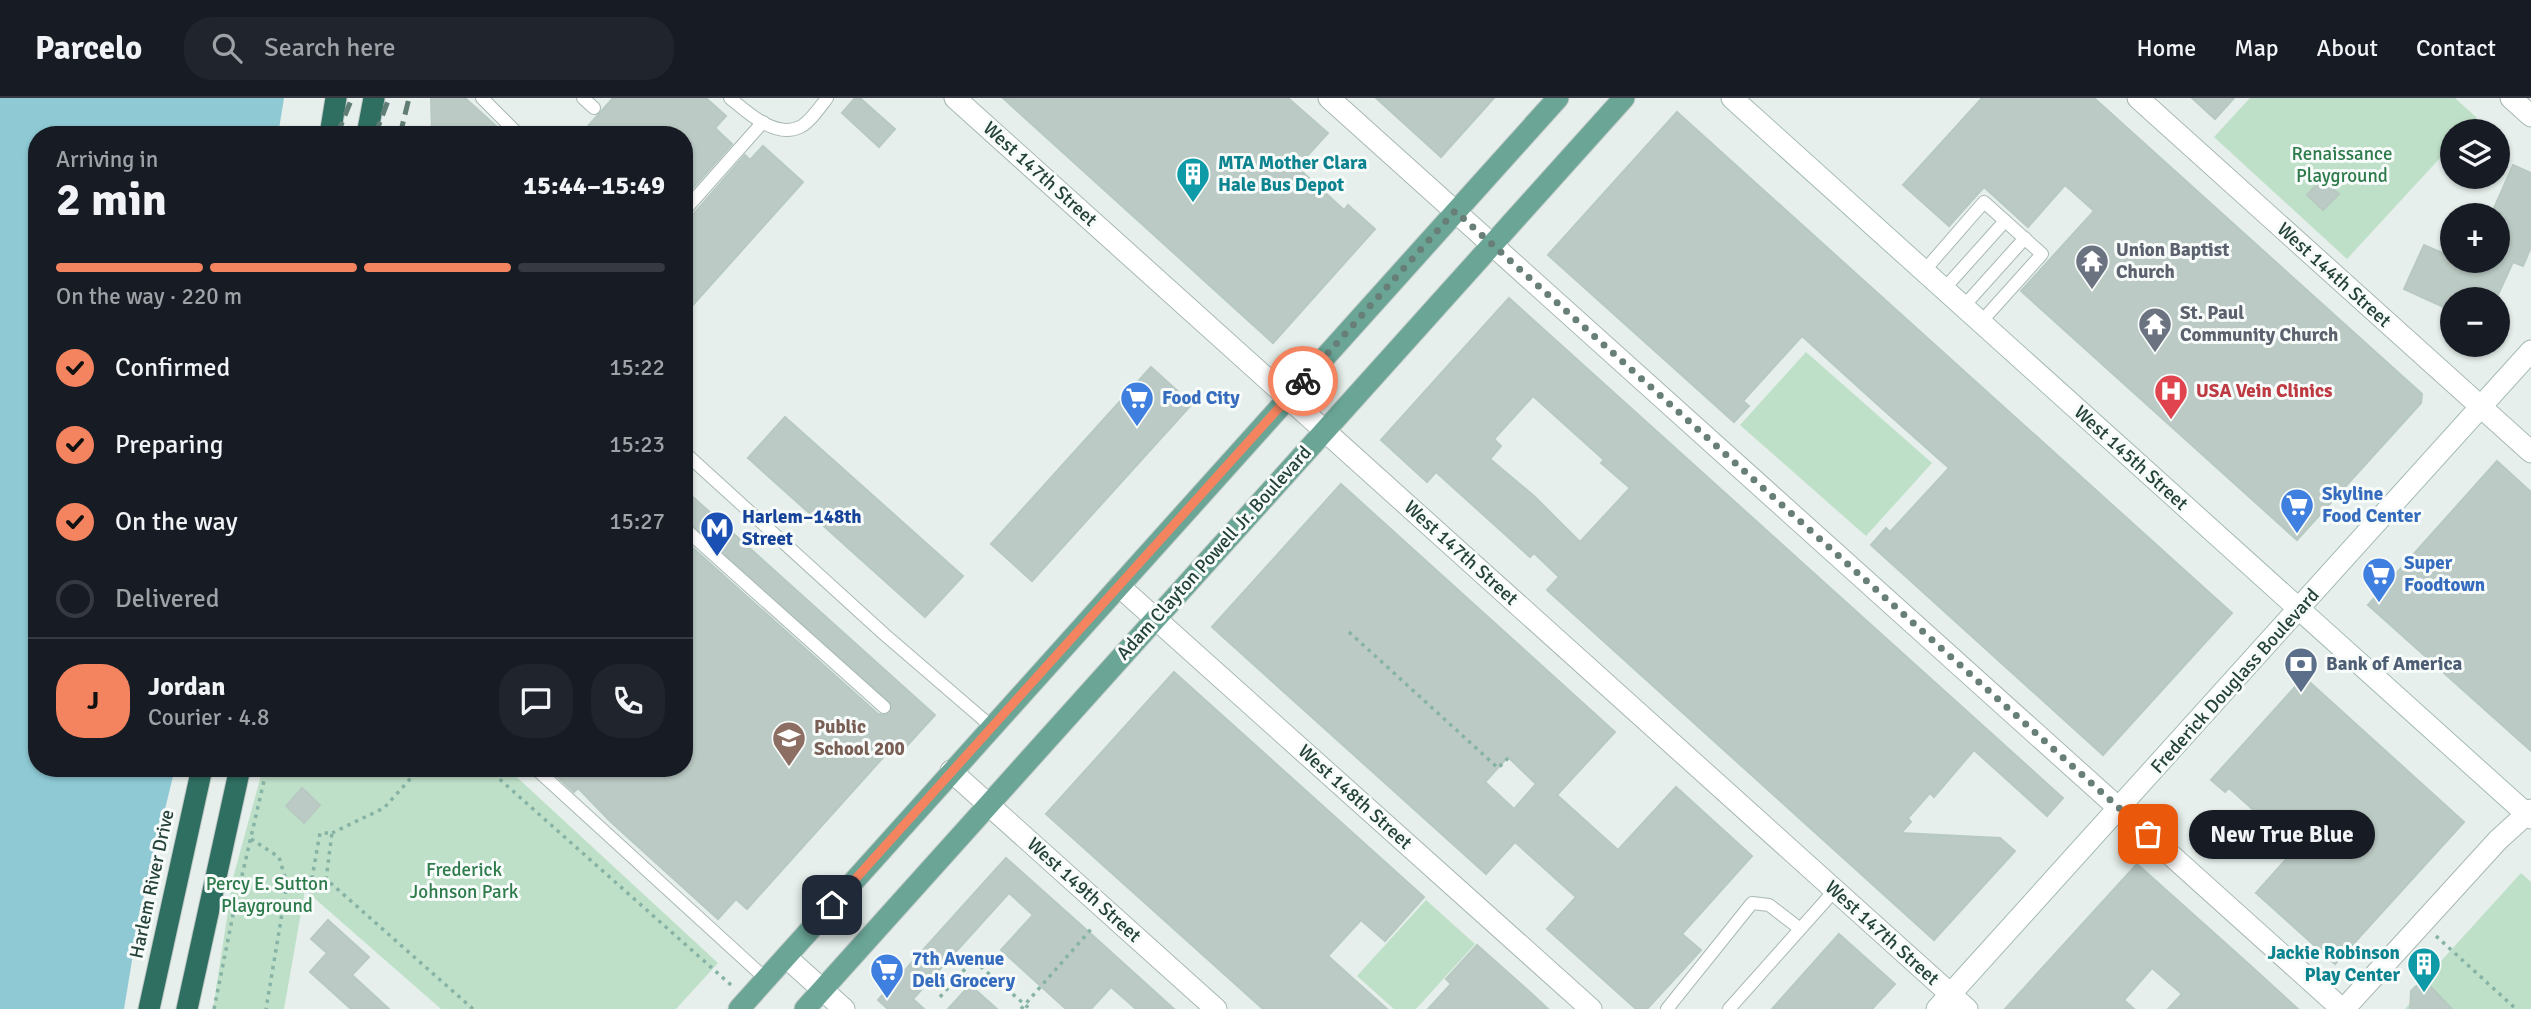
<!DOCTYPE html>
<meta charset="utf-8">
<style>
:root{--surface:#171b24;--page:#20242c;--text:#f1f3f6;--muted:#9ea1a6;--line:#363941;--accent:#f4845f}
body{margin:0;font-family:Signika,sans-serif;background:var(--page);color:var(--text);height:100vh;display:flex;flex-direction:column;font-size:26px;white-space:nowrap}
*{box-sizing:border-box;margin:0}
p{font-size:23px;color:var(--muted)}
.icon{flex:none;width:38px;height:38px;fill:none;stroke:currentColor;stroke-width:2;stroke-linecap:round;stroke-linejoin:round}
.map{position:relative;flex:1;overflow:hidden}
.sheet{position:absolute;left:28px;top:28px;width:665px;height:651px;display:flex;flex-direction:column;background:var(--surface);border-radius:28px;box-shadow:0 2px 5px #0004}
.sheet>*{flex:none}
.buttons{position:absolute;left:2440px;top:21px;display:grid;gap:14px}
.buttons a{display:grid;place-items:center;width:70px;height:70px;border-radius:50%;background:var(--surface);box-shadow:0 2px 5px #0004;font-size:35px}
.pin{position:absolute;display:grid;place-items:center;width:60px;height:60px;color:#fff;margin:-30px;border-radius:14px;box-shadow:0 4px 10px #0006}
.courier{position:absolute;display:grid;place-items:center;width:70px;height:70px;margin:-35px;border:5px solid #f4845f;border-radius:50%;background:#fff;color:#222;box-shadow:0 2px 9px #0007}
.bubble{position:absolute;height:49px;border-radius:24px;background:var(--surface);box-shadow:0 2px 5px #0004;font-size:23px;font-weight:700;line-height:49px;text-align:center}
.headline em{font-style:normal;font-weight:700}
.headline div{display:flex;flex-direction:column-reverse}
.headline{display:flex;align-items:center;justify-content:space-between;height:119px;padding:0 28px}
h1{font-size:46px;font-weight:700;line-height:52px}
.bar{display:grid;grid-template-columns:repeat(4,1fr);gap:10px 7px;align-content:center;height:84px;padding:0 28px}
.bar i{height:9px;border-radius:5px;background:var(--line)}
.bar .selected{background:var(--accent)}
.bar p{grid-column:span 4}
.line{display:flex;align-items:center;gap:18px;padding:0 28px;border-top:2px solid var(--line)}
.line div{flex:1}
.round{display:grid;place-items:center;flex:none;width:74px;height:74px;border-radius:28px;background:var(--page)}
ol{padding:0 28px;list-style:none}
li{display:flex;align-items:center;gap:21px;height:77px}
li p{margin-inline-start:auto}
li .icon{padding:7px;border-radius:50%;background:var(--accent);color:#111;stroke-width:4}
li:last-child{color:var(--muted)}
li i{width:38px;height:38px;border:4px solid var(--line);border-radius:50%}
header{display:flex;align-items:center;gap:42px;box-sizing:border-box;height:98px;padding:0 35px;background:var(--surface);border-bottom:2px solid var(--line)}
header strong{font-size:33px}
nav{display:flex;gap:38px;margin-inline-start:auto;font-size:24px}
.search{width:490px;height:63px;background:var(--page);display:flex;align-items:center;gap:18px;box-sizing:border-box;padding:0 24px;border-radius:28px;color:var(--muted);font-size:26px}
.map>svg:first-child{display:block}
</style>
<header>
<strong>Parcelo</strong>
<div class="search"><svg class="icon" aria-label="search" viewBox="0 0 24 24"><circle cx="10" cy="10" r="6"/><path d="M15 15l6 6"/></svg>Search here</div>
<nav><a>Home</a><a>Map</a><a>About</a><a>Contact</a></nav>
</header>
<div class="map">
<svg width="2531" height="911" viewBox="0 0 2531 911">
<rect width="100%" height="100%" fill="#e6efeb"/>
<g fill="#bfe0c8">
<polygon points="2250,0 2455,0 2477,20 2464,33 2452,33 2452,47 2347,161 2214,39"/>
<polygon points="1806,254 1932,365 1866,438 1740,327"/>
<polygon points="263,670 507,670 718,865 676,911 441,911 305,792 284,911 213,911 233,780"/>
<polygon points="2521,775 2531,784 2531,911 2405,911 2413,902 2413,889 2422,884"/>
<polygon points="1426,802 1475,846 1416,911 1394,911 1357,878"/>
</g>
<polygon fill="#8ec9d4" points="0,0 284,0 278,37 37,37 37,670 175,670 140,814 124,911 0,911"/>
<g fill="#bbcac4" stroke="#b8c9c2" stroke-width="2" fill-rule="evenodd">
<polygon points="431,0 465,0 506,37 432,37"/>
<polygon points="613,0 706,0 726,18 715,30 732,46 684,100 684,37 580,37"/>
<polygon points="855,0 860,0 895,31 879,49 842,15"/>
<polygon points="1003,0 1288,0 1328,35 1297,69 1344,112 1348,107 1375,131 1273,245"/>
<polygon points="1376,0 1494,0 1441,59"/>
<polygon points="1982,0 2094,0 2422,296 2421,305 2297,442 2021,193 2094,113 2065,87 2028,129 1984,89 1949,128 1903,87"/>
<polygon points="2192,0 2234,0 2215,21"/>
<polygon points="1677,14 2232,515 2103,657 1871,447 1886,430 1890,434 1949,370 1877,306 1802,238 1743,303 1749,308 1734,324 1548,157"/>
<polygon points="763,48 803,84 684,217 684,122 691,119 745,57 750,62"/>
<polygon points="2513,67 2531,75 2531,149 2523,168 2513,164 2496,201 2452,201 2452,213 2404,191 2424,147 2452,159 2452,163 2474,169 2476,163 2497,163 2497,117 2491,117"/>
<polygon points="2322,81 2339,96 2323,112 2307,97"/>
<path d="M1509,200l554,500 -16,18 -73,-66 -40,47 -4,-4 -22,25 3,4 -10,11 99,5 15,13 -81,89 -387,-350 12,-13 -25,-24 -4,4 -94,-85 -9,10 -46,-42zM1533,298l71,64 -3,3 29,25 -50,54 -46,-46 -44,-37 11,-13 -7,-7z"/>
<polygon points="1151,269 1192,306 1032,483 991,446"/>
<polygon points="785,319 963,478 925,519 748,360"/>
<polygon points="2497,363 2531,394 2531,653 2368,507"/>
<path d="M1341,386l274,248 -58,63 61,55 58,-63 76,69 -70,78 19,16 -54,59h-11l-89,-80 29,-32 -61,-55 -29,32 -274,-247zM1508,659l28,27 -22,25 -29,-27z"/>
<polygon points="684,391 935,617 904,651 897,644 747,811 736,801 718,821 611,724 578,690 574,694 548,670 684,670 684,442 878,616 887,617 892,607 684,421"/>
<polygon points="1174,574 1424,799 1385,843 1361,822 1328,858 1387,911 1263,911 1046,716"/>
<polygon points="2304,579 2464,724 2335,866 2256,795 2296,750 2229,690 2225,694 2211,682"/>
<polygon points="302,690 320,707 304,725 286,708"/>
<polygon points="1006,760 1090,835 1174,911 1136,911 1111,889 1091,911 1066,911 1001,852 1033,817 1009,795 913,901 924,911 888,911 878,902"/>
<polygon points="2137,766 2252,869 2298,911 2168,911 2182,896 2152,870 2124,902 2134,911 2005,911"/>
<polygon points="328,822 369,859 352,877 389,911 351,911 310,874 327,855 311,841"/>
<polygon points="1839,836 1895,886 1872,911 1772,911"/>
<polygon points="1477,847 1531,895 1548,911 1428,911 1451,886 1446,881"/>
<polygon points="2420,885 2429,887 2452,911 2410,911 2411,893"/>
<polygon points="970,887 997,911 948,911"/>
</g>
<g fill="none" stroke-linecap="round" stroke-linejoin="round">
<g stroke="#a8b8b2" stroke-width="14">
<g id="service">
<polyline points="482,0 519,37"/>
<polyline points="583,0 594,10"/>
<path d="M730,0c17,14 45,41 70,29 10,-5 20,-20 27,-29"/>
<polyline points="684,113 763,24"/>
<polyline points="1924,173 1984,104 2042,156 1981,224"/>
<polyline points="1944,191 2005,123"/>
<polyline points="1963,209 2025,140"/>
<polyline points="684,354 884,536 992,629"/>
<polyline points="684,430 884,609"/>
<polyline points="535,670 766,881"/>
<polyline points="1667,911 1752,805 1769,807 1799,830"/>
<polyline points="1729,911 1835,792"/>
</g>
</g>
<g stroke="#a8b8b2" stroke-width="23">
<g id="minor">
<polyline points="955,0 1967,911"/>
<polyline points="1329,0 2342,911"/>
<polyline points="2138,0 2531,354"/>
<polyline points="2511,0 2531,18"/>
<polyline points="1119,488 1591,911"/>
<polyline points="951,673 1216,911"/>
<polyline points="786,859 844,911"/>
</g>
</g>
<g stroke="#a8b8b2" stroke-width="23">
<polyline id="tertiary" points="2344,911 2498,742 2531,712"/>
</g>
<g stroke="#a4bbb3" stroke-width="23">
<g id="secondary">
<polyline points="1732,0 2531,720"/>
<polyline points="1937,911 2531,253"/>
</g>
</g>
<g stroke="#c2cac8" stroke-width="23">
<g id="primary">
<polyline points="739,911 1558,0"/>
<polyline points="805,911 1624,0"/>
</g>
</g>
<g stroke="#c2cac8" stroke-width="23">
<g id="motorway">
<polyline points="330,37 336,0"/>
<polyline points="367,37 374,0"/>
<polyline points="149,911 202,670"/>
<polyline points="187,911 240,670"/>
</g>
</g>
<g stroke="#86b3a5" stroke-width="3.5" stroke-dasharray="3.5 5" stroke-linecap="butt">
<polyline points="1349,534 1498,670 1508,660"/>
<polyline points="487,670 731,887"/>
<polyline points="332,735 384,710 420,670"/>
<polyline points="251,741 279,759 287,786 266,911"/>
<polyline points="287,786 310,791 320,735 332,735 326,781 473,911"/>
<polyline points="2436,838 2516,911"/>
<polyline points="940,899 973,862 1030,911"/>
<polyline points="214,911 234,812 267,670"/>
<polyline points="1021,911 1093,829"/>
</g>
<use href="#service" stroke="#fff" stroke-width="12"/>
<use href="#minor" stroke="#fff" stroke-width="21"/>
<use href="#tertiary" stroke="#fff" stroke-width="21"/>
<use href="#secondary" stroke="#fff" stroke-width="21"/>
<use href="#primary" stroke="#6aa596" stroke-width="21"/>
<use href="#motorway" stroke="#2f6f62" stroke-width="21"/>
<g stroke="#5f7d75" stroke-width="5" stroke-dasharray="14 7" stroke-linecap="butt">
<polyline points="337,37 352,0"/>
<polyline points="375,37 389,0"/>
<polyline points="400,37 409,0"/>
</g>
</g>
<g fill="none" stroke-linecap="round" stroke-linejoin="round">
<polyline stroke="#687f78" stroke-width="7" stroke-dasharray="0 12.6" points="1303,283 1455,113 2148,736"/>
<polyline stroke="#f4845f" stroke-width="9" points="832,807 1303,283"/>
</g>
<defs>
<g id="building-pin" transform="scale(1.75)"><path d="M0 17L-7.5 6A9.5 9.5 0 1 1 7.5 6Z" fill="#0f9aa8" stroke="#f7fbf9"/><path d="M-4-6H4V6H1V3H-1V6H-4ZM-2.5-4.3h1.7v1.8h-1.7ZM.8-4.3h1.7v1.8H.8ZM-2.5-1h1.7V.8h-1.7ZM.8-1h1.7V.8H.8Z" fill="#fff"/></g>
<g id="temple-pin" transform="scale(1.75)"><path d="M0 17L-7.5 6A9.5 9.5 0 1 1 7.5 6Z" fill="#6b7280" stroke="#f7fbf9"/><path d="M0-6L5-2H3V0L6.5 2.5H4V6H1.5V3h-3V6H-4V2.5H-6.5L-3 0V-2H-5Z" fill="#fff"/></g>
<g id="hospital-pin" transform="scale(1.75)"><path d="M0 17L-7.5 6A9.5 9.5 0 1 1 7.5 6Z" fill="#e0444e" stroke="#f7fbf9"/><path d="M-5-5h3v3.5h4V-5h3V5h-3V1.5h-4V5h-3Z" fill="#fff"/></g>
<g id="supermarket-pin" transform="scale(1.75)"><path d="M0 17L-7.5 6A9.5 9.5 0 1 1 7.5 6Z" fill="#3f7fe0" stroke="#f7fbf9"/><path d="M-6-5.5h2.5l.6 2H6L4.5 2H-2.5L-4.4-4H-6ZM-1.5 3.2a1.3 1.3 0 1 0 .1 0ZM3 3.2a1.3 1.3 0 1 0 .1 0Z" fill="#fff"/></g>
<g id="metro-pin" transform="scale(1.75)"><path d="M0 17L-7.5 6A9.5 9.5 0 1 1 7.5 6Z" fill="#1a4fb4" stroke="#f7fbf9"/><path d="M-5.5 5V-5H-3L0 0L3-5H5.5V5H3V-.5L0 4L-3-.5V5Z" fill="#fff"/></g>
<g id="bank-pin" transform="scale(1.75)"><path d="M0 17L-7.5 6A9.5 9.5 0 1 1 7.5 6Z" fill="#5c6f8a" stroke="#f7fbf9"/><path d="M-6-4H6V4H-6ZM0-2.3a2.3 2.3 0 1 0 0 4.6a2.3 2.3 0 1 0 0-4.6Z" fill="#fff"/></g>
<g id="school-pin" transform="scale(1.75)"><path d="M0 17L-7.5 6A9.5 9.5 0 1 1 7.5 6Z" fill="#8d6e63" stroke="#f7fbf9"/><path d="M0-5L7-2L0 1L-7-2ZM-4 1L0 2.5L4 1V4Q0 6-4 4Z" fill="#fff"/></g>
</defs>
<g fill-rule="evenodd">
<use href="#building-pin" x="1193" y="76"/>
<use href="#temple-pin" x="2092" y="163"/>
<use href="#temple-pin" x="2155" y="226"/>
<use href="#hospital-pin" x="2171" y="293"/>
<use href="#supermarket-pin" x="1137" y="300"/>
<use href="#supermarket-pin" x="2297" y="407"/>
<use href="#metro-pin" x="717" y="430"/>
<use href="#supermarket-pin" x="2379" y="476"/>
<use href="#bank-pin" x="2301" y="566"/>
<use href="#school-pin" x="789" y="640"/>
<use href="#building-pin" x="2424" y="866"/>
<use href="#supermarket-pin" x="887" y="872"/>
</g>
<g text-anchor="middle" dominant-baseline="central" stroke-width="6" stroke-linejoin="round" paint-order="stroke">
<g font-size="19" fill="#2d7a4b" stroke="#f7fbf9">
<text x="2342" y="56">Renaissance<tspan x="2342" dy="22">Playground</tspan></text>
<text x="464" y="772">Frederick<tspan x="464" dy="22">Johnson Park</tspan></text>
<text x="267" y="786">Percy E. Sutton<tspan x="267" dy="22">Playground</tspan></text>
</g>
<g font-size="19" font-weight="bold" fill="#0d838f" stroke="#f7fbf9" text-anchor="start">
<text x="1218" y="65">MTA Mother Clara<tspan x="1218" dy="22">Hale Bus Depot</tspan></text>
<text x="2400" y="855" text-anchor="end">Jackie Robinson<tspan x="2400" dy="22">Play Center</tspan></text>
</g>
<g font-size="19" fill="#24423a" stroke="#f7fbf9">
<text transform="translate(1040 76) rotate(42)">West 147th Street</text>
<text transform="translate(2334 177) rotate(42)">West 144th Street</text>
<text transform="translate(2131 360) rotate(42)">West 145th Street</text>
<text transform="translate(1214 455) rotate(-48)">Adam Clayton Powell Jr. Boulevard</text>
<text transform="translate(1461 455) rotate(42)">West 147th Street</text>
<text transform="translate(2235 583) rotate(-48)">Frederick Douglass Boulevard</text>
<text transform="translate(1355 699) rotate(42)">West 148th Street</text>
<text transform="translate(152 786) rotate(-78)">Harlem River Drive</text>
<text transform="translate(1084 792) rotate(42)">West 149th Street</text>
<text transform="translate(1882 835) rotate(42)">West 147th Street</text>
</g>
<g font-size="19" font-weight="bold" fill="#5b616d" stroke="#f7fbf9" text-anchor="start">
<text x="2116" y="152">Union Baptist<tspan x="2116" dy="22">Church</tspan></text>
<text x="2180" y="215">St. Paul<tspan x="2180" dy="22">Community Church</tspan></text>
</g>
<g font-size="19" font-weight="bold" fill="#be3a42" stroke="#f7fbf9" text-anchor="start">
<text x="2196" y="293">USA Vein Clinics</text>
</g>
<g font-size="19" font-weight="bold" fill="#366cbe" stroke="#f7fbf9" text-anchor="start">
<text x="1162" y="300">Food City</text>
<text x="2322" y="396">Skyline<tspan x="2322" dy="22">Food Center</tspan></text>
<text x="2404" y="465">Super<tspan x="2404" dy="22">Foodtown</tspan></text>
<text x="912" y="861">7th Avenue<tspan x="912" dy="22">Deli Grocery</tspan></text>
</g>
<g font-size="19" font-weight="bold" fill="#164399" stroke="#f7fbf9" text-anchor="start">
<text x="742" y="419">Harlem–148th<tspan x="742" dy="22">Street</tspan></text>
</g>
<g font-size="19" font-weight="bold" fill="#4e5e75" stroke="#f7fbf9" text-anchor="start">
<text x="2326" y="566">Bank of America</text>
</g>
<g font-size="19" font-weight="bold" fill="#785e54" stroke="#f7fbf9" text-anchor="start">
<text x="814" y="629">Public<tspan x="814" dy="22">School 200</tspan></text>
</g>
</g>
</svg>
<div class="buttons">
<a><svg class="icon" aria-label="layers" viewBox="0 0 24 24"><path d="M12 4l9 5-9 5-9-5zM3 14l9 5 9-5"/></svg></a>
<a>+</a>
<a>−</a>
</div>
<div class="pin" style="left:2148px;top:736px;background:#ea580c"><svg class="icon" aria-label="bag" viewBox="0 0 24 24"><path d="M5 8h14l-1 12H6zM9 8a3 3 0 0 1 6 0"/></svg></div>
<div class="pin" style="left:832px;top:807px;background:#1f2937"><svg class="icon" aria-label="home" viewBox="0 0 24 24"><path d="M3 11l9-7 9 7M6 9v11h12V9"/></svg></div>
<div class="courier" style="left:1303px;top:283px"><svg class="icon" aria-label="bike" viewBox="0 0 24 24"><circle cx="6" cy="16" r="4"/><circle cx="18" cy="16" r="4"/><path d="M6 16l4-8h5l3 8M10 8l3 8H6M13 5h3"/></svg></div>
<div class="bubble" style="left:2189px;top:712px;width:186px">New True Blue</div>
<section class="sheet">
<div class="headline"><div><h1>2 min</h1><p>Arriving in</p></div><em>15:44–15:49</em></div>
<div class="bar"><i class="selected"></i><i class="selected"></i><i class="selected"></i><i></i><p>On the way · 220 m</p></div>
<ol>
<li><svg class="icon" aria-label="check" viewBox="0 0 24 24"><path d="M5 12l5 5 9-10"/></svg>Confirmed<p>15:22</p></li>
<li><svg class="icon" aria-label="check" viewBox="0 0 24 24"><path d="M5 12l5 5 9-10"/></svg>Preparing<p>15:23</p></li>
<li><svg class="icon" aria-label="check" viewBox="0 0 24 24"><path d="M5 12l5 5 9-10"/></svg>On the way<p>15:27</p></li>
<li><i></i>Delivered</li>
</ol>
<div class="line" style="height:126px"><b class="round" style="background:var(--accent);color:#111">J</b><div><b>Jordan</b><p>Courier · 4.8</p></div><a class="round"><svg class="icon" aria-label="chat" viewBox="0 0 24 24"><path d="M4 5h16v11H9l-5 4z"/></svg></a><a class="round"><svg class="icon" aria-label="phone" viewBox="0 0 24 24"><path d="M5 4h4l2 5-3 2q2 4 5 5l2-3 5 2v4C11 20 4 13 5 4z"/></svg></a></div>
</section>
</div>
